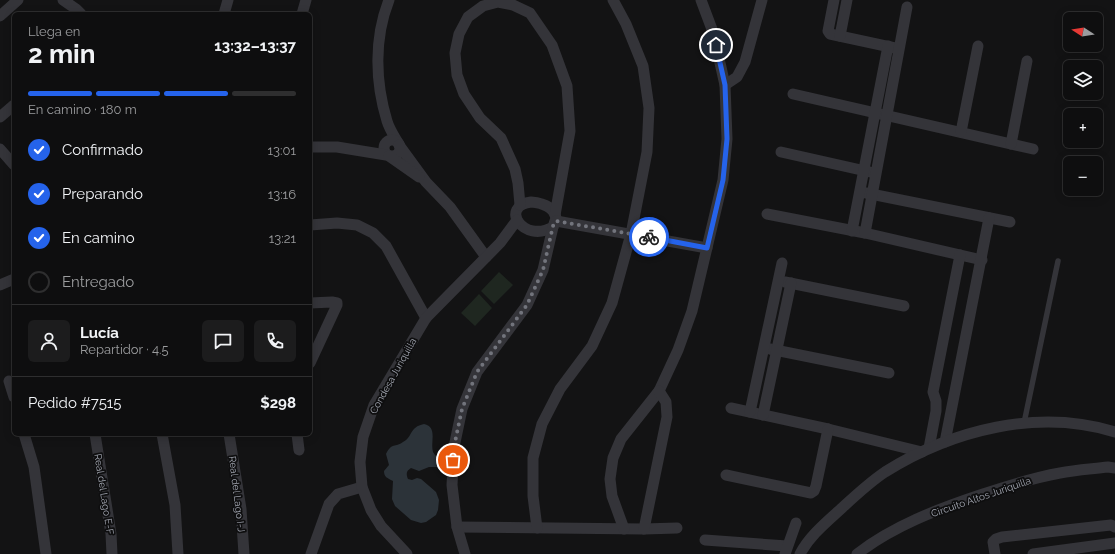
<!DOCTYPE html>
<html lang="es">
<meta charset="utf-8">
<style>
:root{--surface:#0e0e0f;--page:#1c1c1d;--text:#f1f3f6;--muted:#9b9c9e;--line:#2e2e2f;--accent:#2563eb}
body{margin:0;font-family:Raleway,sans-serif;background:var(--page);color:var(--text);height:100vh;display:flex;flex-direction:column;font-size:15px;white-space:nowrap}
*{box-sizing:border-box;margin:0}
p{font-size:13px;color:var(--muted)}
.icon{flex:none;width:22px;height:22px;fill:none;stroke:currentColor;stroke-width:2;stroke-linecap:round;stroke-linejoin:round}
.map{position:relative;flex:1;overflow:hidden}
.panel{position:absolute;left:12px;top:12px;width:300px;height:424px;display:flex;flex-direction:column;background:var(--surface);border-radius:6px;box-shadow:0 2px 10px #0003,0 0 0 1px var(--line)}
.panel>*{flex:none}
.needle{width:26px;rotate:282deg}
.buttons{position:absolute;left:1063px;top:12px;display:grid;gap:8px}
.buttons a{display:grid;place-items:center;width:40px;height:40px;border-radius:6px;background:var(--surface);box-shadow:0 2px 10px #0003,0 0 0 1px var(--line);font-size:20px}
.pin{position:absolute;display:grid;place-items:center;width:34px;height:34px;color:#fff;margin:-17px;border:2px solid #fff;border-radius:50%;box-shadow:0 1px 4px #0007}
.courier{position:absolute;display:grid;place-items:center;width:40px;height:40px;margin:-20px;border:3px solid #2563eb;border-radius:50%;background:#fff;color:#222;box-shadow:0 1px 5px #0007}
.headline em{font-style:normal;font-weight:700}
.headline div{display:flex;flex-direction:column-reverse}
.headline{display:flex;align-items:center;justify-content:space-between;height:68px;padding:0 16px}
h1{font-size:26px;font-weight:700;line-height:30px}
.bar{display:grid;grid-template-columns:repeat(4,1fr);gap:6px 4px;align-content:center;height:48px;padding:0 16px}
.bar i{height:5px;border-radius:3px;background:var(--line)}
.bar .active{background:var(--accent)}
.bar p{grid-column:span 4}
.line{display:flex;align-items:center;gap:10px;padding:0 16px;border-top:1px solid var(--line)}
.line div{flex:1}
.round{display:grid;place-items:center;flex:none;width:42px;height:42px;border-radius:6px;background:var(--page)}
ol{padding:0 16px;list-style:none}
li{display:flex;align-items:center;gap:12px;height:44px}
li p{margin-inline-start:auto}
li .icon{padding:4px;border-radius:50%;background:var(--accent);color:#fff;stroke-width:4}
li:last-child{color:var(--muted)}
li i{width:22px;height:22px;border:2px solid var(--line);border-radius:50%}
.map>svg:first-child{display:block}
</style>
<div class="map">
<svg width="1115" height="554" viewBox="0 0 1115 554">
<rect width="100%" height="100%" fill="#131314"/>
<g fill="#1f2720">
<polygon points="499,272 513,285 494,304 481,291"/>
<polygon points="479,294 492,308 475,326 461,313"/>
</g>
<path fill="#2c3339" d="M424,424c14,3 6,18 9,28 2,4 6,6 8,10l-3,5h-9l-10,4 -8,-3c-5,3 -5,6 -3,11l4,1 5,-2 4,1 15,13 3,8 -1,10 -2,5 -10,7 -5,1 -10,-3 -16,-14 -3,-7 1,-18c-6,-3 -9,-4 -9,-10l5,-6 -3,-11c6,-12 9,-6 17,-12 10,-5 6,-15 21,-18z"/>
<g fill="none" stroke-linecap="round" stroke-linejoin="round">
<polyline stroke="#343439" stroke-width="5.5" points="1024,423 1058,261"/>
<g stroke="#343439" stroke-width="11">
<polyline points="63,0 76,9 81,14"/>
<path d="M389,0c-15,38 -14,82 -2,121 2,7 7,15 11,22"/>
<polyline points="834,0 828,31 830,34 895,48"/>
<polyline points="224,14 228,0"/>
<polyline points="302,14 306,0"/>
<polyline points="0,16 18,0"/>
<polyline points="840,36 847,0"/>
<polyline points="725,85 737,77 745,62 762,0"/>
<polyline points="793,94 1033,149"/>
<polyline points="0,117 14,105"/>
<polyline points="961,132 978,46"/>
<circle cx="392" cy="148" r="8"/>
<polyline points="1011,144 1027,61"/>
<polyline points="399,145 426,182 450,207 486,257"/>
<polyline points="310,147 337,147 386,155"/>
<polyline points="0,149 14,165"/>
<polyline points="781,152 870,172"/>
<polyline points="389,156 419,177"/>
<polyline points="866,193 1010,222"/>
<path d="M531,202c11,1 23,5 25,16l-3,9c-30,17 -54,-21 -22,-25z"/>
<polyline points="520,205 518,183 515,169 501,138 480,118 464,94 457,75 455,53 459,34 468,17 483,6 498,2 513,5 530,13 552,45 567,86 570,131 555,215"/>
<polyline points="767,214 865,233 982,260"/>
<polyline points="556,221 707,248"/>
<polyline points="310,225 337,223 357,225 373,233 386,246 426,318"/>
<polyline points="852,231 888,46"/>
<polyline points="865,233 907,7"/>
<polyline points="785,282 904,306"/>
<polyline points="0,285 14,279"/>
<polyline points="310,303 332,302 337,303 337,305 310,363"/>
<polyline points="770,349 889,373"/>
<polyline points="9,381 14,397"/>
<polyline points="731,408 828,429 922,452"/>
<polyline points="750,412 782,263"/>
<polyline points="763,415 791,283"/>
<polyline points="24,434 34,467 46,554"/>
<polyline points="95,434 111,534 112,554"/>
<polyline points="162,434 175,505 178,554"/>
<polyline points="229,434 241,509 244,554"/>
<polyline points="297,434 299,450"/>
<polyline points="945,442 989,218"/>
<polyline points="929,448 936,411 936,401 933,392 960,255"/>
<polyline points="726,475 811,493 814,491 816,486 828,429"/>
<polyline points="457,527 644,529 677,528"/>
<polyline points="537,528 533,496 533,458 542,424 560,389 592,346 612,303 631,234 647,152 649,108 643,66 626,24 613,0"/>
<polyline points="624,529 612,496 610,479 613,458 621,439 659,391 678,350 692,311 723,180 727,139 725,85 713,32 701,0"/>
<polyline points="644,529 667,417 666,402 659,391"/>
<polyline points="705,540 787,546"/>
<polyline points="311,554 329,504 338,494 362,487"/>
<polyline points="407,554 381,526 371,510 362,487 360,462 363,437 374,405 426,318 500,243 517,220"/>
<polyline points="465,554 457,527 452,485 454,447 462,409 477,372 527,305 543,270 553,227"/>
<polyline points="785,554 796,523"/>
<path d="M800,554c10,-19 28,-33 43,-47 13,-12 27,-25 42,-35 67,-42 153,-64 230,-40"/>
<path d="M857,554c36,-28 81,-45 123,-59 27,-9 52,-17 80,-22 15,-3 32,-4 48,-6l7,1"/>
<polyline points="995,554 993,542 996,539 1002,537 1111,525 1115,527"/>
<polyline points="1033,554 1115,543"/>
</g>
</g>
<g fill="none" stroke-linecap="round" stroke-linejoin="round">
<polyline stroke="#72747c" stroke-width="4" stroke-dasharray="0 7.2" points="453,460 454,447 462,409 477,372 527,305 543,270 553,226 556,221 649,237"/>
<polyline stroke="#2563eb" stroke-width="5" points="649,237 707,248 723,180 727,139 725,85 716,45"/>
</g>
<g text-anchor="middle" dominant-baseline="central" stroke-width="3.5" stroke-linejoin="round" paint-order="stroke">
<g font-size="10" fill="#a5a9b4" stroke="#0e0e0f">
<text transform="translate(393 376) rotate(-61)">Condesa Juriquilla</text>
<text transform="translate(104 494) rotate(81)">Real del Lago E-F</text>
<text transform="translate(237 494) rotate(83)">Real del Lago I-J</text>
<text transform="translate(981 497) rotate(-19)">Circuito Altos Juriquilla</text>
</g>
</g>
</svg>
<div class="buttons">
<a><svg class="needle" viewBox="-14 -14 28 28"><path d="M0-13l5 13h-10z" fill="#e53935"/><path d="M0 13l5-13h-10z" fill="#9b9c9e"/></svg></a>
<a><svg class="icon" aria-label="layers" viewBox="0 0 24 24"><path d="M12 4l9 5-9 5-9-5zM3 14l9 5 9-5"/></svg></a>
<a>+</a>
<a>−</a>
</div>
<div class="pin" style="left:453px;top:460px;background:#ea580c"><svg class="icon" aria-label="bag" viewBox="0 0 24 24"><path d="M5 8h14l-1 12H6zM9 8a3 3 0 0 1 6 0"/></svg></div>
<div class="pin" style="left:716px;top:45px;background:#1f2937"><svg class="icon" aria-label="home" viewBox="0 0 24 24"><path d="M3 11l9-7 9 7M6 9v11h12V9"/></svg></div>
<div class="courier" style="left:649px;top:237px"><svg class="icon" aria-label="bike" viewBox="0 0 24 24"><circle cx="6" cy="16" r="4"/><circle cx="18" cy="16" r="4"/><path d="M6 16l4-8h5l3 8M10 8l3 8H6M13 5h3"/></svg></div>
<section class="panel">
<div class="headline"><div><h1>2 min</h1><p>Llega en</p></div><em>13:32–13:37</em></div>
<div class="bar"><i class="active"></i><i class="active"></i><i class="active"></i><i></i><p>En camino · 180 m</p></div>
<ol>
<li><svg class="icon" aria-label="check" viewBox="0 0 24 24"><path d="M5 12l5 5 9-10"/></svg>Confirmado<p>13:01</p></li>
<li><svg class="icon" aria-label="check" viewBox="0 0 24 24"><path d="M5 12l5 5 9-10"/></svg>Preparando<p>13:16</p></li>
<li><svg class="icon" aria-label="check" viewBox="0 0 24 24"><path d="M5 12l5 5 9-10"/></svg>En camino<p>13:21</p></li>
<li><i></i>Entregado</li>
</ol>
<div class="line" style="height:72px"><a class="round"><svg class="icon" aria-label="person" viewBox="0 0 24 24"><circle cx="12" cy="8" r="4"/><path d="M4 21q1-7 8-7t8 7"/></svg></a><div><b>Lucía</b><p>Repartidor · 4.5</p></div><a class="round"><svg class="icon" aria-label="chat" viewBox="0 0 24 24"><path d="M4 5h16v11H9l-5 4z"/></svg></a><a class="round"><svg class="icon" aria-label="phone" viewBox="0 0 24 24"><path d="M5 4h4l2 5-3 2q2 4 5 5l2-3 5 2v4C11 20 4 13 5 4z"/></svg></a></div>
<div class="line" style="height:52px"><div>Pedido #7515</div><b>$298</b></div>
</section>
</div>
